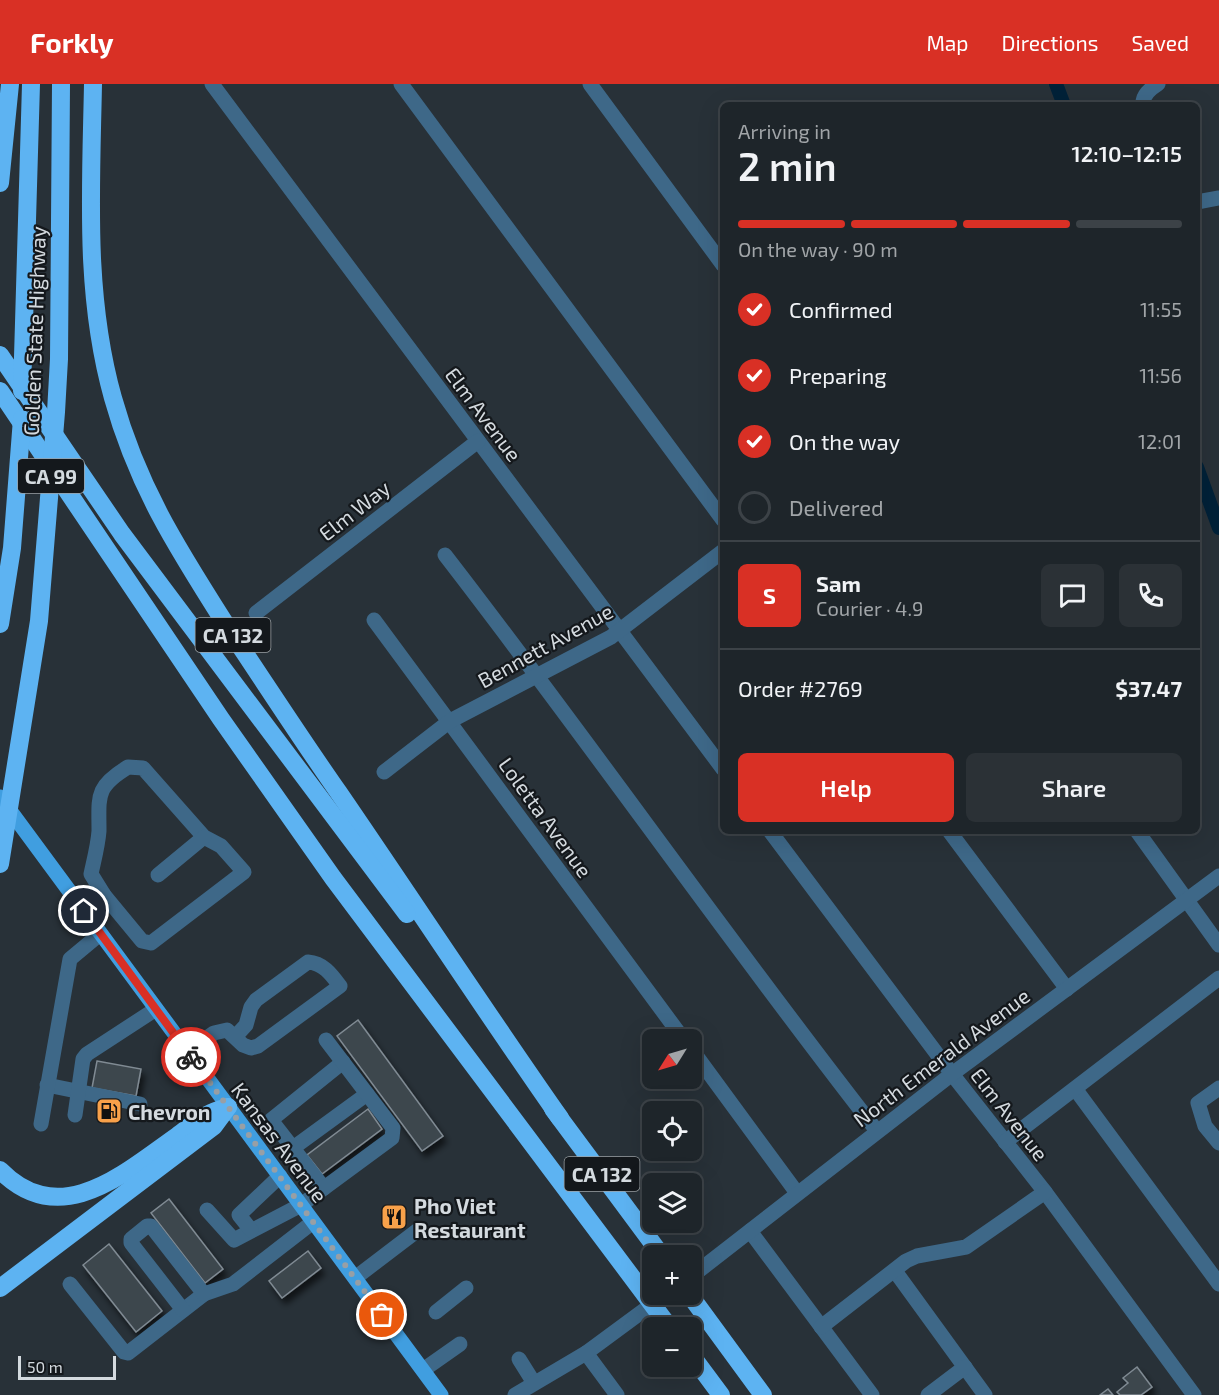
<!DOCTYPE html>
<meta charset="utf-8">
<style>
:root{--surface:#1e252a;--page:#2b3136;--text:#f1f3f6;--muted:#a1a5a8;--line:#3c4247;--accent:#d93025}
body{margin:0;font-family:"Exo 2",sans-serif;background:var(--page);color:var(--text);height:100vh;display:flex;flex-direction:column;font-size:22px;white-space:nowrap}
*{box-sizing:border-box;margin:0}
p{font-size:20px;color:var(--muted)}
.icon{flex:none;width:33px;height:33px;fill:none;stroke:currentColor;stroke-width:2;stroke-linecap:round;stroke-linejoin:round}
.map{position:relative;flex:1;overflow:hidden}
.side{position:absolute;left:720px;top:18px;width:480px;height:732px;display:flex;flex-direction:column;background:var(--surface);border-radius:9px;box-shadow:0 6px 24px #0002,0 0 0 2px var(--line)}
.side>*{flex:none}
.needle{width:39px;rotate:233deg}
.tools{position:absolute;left:642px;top:945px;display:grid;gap:12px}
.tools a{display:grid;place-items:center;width:60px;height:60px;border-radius:9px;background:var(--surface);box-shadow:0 6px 24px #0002,0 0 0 2px var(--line);font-size:30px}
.scale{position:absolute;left:18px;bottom:15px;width:98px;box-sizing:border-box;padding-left:6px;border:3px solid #d4dadf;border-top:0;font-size:16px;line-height:21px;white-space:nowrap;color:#d4dadf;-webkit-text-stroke:4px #14181c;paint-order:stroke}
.pin{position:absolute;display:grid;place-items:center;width:51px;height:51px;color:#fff;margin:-26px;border:3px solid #fff;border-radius:50%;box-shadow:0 2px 6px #0007}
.courier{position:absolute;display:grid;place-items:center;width:60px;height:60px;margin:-30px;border:4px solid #d93025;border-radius:50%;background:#fff;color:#222;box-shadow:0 2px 8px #0007}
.summary em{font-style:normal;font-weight:600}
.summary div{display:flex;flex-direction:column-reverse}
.summary{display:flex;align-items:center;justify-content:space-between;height:102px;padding:0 18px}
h1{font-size:39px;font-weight:600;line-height:45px}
.bar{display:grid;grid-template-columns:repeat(4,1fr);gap:9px 6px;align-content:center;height:72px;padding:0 18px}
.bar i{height:8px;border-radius:4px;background:var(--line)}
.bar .current{background:var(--accent)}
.bar p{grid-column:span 4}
.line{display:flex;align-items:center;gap:15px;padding:0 18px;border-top:2px solid var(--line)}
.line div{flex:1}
.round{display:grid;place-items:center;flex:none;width:63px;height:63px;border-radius:9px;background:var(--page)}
ol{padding:0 18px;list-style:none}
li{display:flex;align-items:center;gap:18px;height:66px}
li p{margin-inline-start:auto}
li .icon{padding:6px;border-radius:50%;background:var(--accent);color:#fff;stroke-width:4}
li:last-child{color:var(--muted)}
li i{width:33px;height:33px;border:3px solid var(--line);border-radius:50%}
.action{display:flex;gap:12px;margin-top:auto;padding:12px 18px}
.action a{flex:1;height:69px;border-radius:9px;background:var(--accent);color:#fff;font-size:24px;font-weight:600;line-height:69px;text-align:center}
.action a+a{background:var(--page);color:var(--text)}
header{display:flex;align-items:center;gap:36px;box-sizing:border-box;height:84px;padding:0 30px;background:var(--accent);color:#fff}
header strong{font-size:28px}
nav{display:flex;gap:33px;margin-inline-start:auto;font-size:21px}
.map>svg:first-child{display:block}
</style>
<header>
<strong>Forkly</strong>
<nav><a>Map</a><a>Directions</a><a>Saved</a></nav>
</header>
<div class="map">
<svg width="1219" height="1311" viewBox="0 0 1219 1311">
<defs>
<filter id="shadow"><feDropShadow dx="3.5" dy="6" stdDeviation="3" flood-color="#0009"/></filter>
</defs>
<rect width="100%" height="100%" fill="#283138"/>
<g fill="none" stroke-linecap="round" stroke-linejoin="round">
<g stroke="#012138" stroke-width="14">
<polyline points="1056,0 1064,21"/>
<polyline points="1197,383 1219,444"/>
</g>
</g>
<g fill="#3d464e" stroke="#808b93" stroke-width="1.5" filter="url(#shadow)">
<polygon points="358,936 443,1052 422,1067 337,952"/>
<polygon points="97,977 141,985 136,1012 92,1004"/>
<polygon points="368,1025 382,1045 322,1090 307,1071"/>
<polygon points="169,1115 223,1185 205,1199 151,1129"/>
<polygon points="109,1160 162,1227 136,1248 83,1181"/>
<polygon points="308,1167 321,1184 282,1214 269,1197"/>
<polygon points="1137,1283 1152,1303 1141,1311 1120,1311 1117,1308 1128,1299 1123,1294"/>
<polygon points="1108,1305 1113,1311 1100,1311"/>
</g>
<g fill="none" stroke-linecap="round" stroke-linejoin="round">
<g stroke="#3e6888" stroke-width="15">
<polyline points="212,0 723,685"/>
<polyline points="401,0 723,436"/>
<polyline points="590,0 723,181"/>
<path d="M1143,21c-1,-10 7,-16 15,-21"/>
<polyline points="1197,118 1219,114"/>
<path d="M445,471c147,190 284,387 432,576"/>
<polyline points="256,529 478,357"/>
<polyline points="374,536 684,956"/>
<path d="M128,683l15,1 61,69 17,9 23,26 -93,71 -9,-2 -38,-46 -13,-21c3,-14 7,-29 8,-43 0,-35 -4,-44 29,-64z"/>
<polyline points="384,688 450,637 611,553 723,467"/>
<polyline points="770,747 952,990 1045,1108 1194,1311"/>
<polyline points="949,747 1067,905"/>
<polyline points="1137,747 1219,861"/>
<polyline points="158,791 204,753"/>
<polyline points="84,827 104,811"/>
<polyline points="692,966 797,1109"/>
<path d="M187,968l27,-19 13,-3 16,15 8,3 7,-2 82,-60c-9,-12 -17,-23 -32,-24l-52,38 -5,7 -5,18 -11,12"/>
<polyline points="47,1001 140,1020"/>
<polyline points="1219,1004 1198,1019 1205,1042 1219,1059"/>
<polyline points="1076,1006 1219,1200"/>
<polyline points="75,1031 83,975 87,970 156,925"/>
<polyline points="41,1040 70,875 100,850"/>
<polyline points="1005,1058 1219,894"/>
<polyline points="293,1064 367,1010"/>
<polyline points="324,1104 271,1036 343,978"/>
<polyline points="207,1126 234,1156 301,1121 392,1054 393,1044 326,956"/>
<polyline points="251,1146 239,1131 280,1092"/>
<polyline points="750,1147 872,1311"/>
<polyline points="895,1187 985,1311"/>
<polyline points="692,1192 952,990 1219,792"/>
<polyline points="355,1194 418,1146"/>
<polyline points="70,1200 124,1268 128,1269 204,1210 233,1200 313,1138"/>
<polyline points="183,1226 131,1159 131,1155 147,1142 151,1142 204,1210"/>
<polyline points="436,1228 466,1204"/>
<polyline points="821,1243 906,1177 917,1172 966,1163 1045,1108"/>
<polyline points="586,1269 617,1311"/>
<polyline points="519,1275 534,1299"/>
<polyline points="423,1286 460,1260"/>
<polyline points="515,1311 586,1269 666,1210"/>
<polyline points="928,1311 965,1283"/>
</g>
<polyline stroke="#409ee0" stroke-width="15" points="0,713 441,1311"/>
<g stroke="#5db3f2" stroke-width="18">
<path d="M93,0c-2,106 -9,211 20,314 25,90 66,153 115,230 37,55 73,111 111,165 74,108 146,218 221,325"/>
<polyline points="0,99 10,0"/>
<polyline points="0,271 122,450 407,830"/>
<polyline points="0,307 221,635 333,794 670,1244"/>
<polyline points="22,307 31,0"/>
<polyline points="0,540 12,464 22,335"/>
<polyline points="0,780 39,537 56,328 59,275 61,0"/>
<polyline points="553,1025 662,1172"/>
<path d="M0,1086c60,61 123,4 177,-34 10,-7 19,-16 30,-21 6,-4 14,-6 21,-8"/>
<polyline points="0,1204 214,1042 228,1023"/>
<polyline points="689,1210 763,1311"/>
<polyline points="692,1272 721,1311"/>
</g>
</g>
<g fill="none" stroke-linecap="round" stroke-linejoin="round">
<polyline stroke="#989fa5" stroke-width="6" stroke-dasharray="0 10.8" points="191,973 382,1231"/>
<polyline stroke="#d93025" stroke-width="8" points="84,827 191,973"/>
</g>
<defs>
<g id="fuel-square" transform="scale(1.35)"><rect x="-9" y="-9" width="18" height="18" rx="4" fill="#f8a14a" stroke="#14181c"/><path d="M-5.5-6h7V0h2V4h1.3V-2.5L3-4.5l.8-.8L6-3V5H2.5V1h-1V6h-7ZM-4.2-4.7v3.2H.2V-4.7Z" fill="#111"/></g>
<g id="restaurant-square" transform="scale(1.35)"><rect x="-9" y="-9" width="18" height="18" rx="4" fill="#f8a14a" stroke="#14181c"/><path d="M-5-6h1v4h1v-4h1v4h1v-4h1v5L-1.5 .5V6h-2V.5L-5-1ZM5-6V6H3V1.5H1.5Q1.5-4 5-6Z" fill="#111"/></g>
</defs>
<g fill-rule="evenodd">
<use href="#fuel-square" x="109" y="1027"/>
<use href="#restaurant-square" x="394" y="1133"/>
</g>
<g text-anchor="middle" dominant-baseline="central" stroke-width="4.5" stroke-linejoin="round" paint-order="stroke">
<g fill="#14181c" stroke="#9aa0a4" stroke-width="1.5">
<rect x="18" y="375" width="66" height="34" rx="4.5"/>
<rect x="195.5" y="534" width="75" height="34" rx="4.5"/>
<rect x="564.5" y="1073" width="75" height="34" rx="4.5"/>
</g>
<g font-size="20" font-weight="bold" fill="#d4dadf">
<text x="51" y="392">CA 99</text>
<text x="233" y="551">CA 132</text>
<text x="602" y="1090">CA 132</text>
</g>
<g font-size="21" fill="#d4dadf" stroke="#14181c">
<text transform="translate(34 247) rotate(-88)">Golden State Highway</text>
<text transform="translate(484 330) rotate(53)">Elm Avenue</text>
<text transform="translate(354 426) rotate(-38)">Elm Way</text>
<text transform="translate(545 561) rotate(-29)">Bennett Avenue</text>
<text transform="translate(546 733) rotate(54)">Loletta Avenue</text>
<text transform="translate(941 973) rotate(-37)">North Emerald Avenue</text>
<text transform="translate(1010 1030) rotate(52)">Elm Avenue</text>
<text transform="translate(280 1058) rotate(53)">Kansas Avenue</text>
</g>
<g font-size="21" font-weight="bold" fill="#d4dadf" stroke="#14181c" text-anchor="start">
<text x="128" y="1027">Chevron</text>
<text x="414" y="1121">Pho Viet<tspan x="414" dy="24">Restaurant</tspan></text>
</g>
</g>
</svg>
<div class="tools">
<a><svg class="needle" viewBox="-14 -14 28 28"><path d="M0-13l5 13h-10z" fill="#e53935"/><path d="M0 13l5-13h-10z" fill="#a1a5a8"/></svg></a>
<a><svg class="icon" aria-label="locate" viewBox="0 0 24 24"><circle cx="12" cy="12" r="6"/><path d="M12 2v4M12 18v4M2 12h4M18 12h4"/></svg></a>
<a><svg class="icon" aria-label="layers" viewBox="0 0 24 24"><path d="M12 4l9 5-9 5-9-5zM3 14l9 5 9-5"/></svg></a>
<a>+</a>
<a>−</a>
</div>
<div class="scale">50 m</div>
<div class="pin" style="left:382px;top:1231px;background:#ea580c"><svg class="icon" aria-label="bag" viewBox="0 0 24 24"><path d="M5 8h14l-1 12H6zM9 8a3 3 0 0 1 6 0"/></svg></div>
<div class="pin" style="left:84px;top:827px;background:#1f2937"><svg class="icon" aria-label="home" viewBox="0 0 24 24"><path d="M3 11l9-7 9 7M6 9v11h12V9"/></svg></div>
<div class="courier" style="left:191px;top:973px"><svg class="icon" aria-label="bike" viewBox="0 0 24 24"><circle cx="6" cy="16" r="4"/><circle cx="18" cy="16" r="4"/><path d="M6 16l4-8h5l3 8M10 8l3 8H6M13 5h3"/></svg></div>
<section class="side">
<div class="summary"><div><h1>2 min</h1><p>Arriving in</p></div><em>12:10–12:15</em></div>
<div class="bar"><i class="current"></i><i class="current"></i><i class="current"></i><i></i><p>On the way · 90 m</p></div>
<ol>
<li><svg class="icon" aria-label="check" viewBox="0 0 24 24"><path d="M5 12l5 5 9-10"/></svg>Confirmed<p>11:55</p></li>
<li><svg class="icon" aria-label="check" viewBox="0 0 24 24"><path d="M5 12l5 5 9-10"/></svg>Preparing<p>11:56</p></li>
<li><svg class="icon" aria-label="check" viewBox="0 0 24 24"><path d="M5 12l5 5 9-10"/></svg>On the way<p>12:01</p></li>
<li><i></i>Delivered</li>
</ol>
<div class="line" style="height:108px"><b class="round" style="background:var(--accent);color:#fff">S</b><div><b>Sam</b><p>Courier · 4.9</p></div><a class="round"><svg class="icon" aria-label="chat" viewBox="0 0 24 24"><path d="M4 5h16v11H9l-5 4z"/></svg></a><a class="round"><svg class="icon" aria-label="phone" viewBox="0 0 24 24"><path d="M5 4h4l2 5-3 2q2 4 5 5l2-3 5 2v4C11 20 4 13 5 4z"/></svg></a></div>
<div class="line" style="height:78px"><div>Order #2769</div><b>$37.47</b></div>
<div class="action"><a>Help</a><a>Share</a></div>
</section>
</div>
